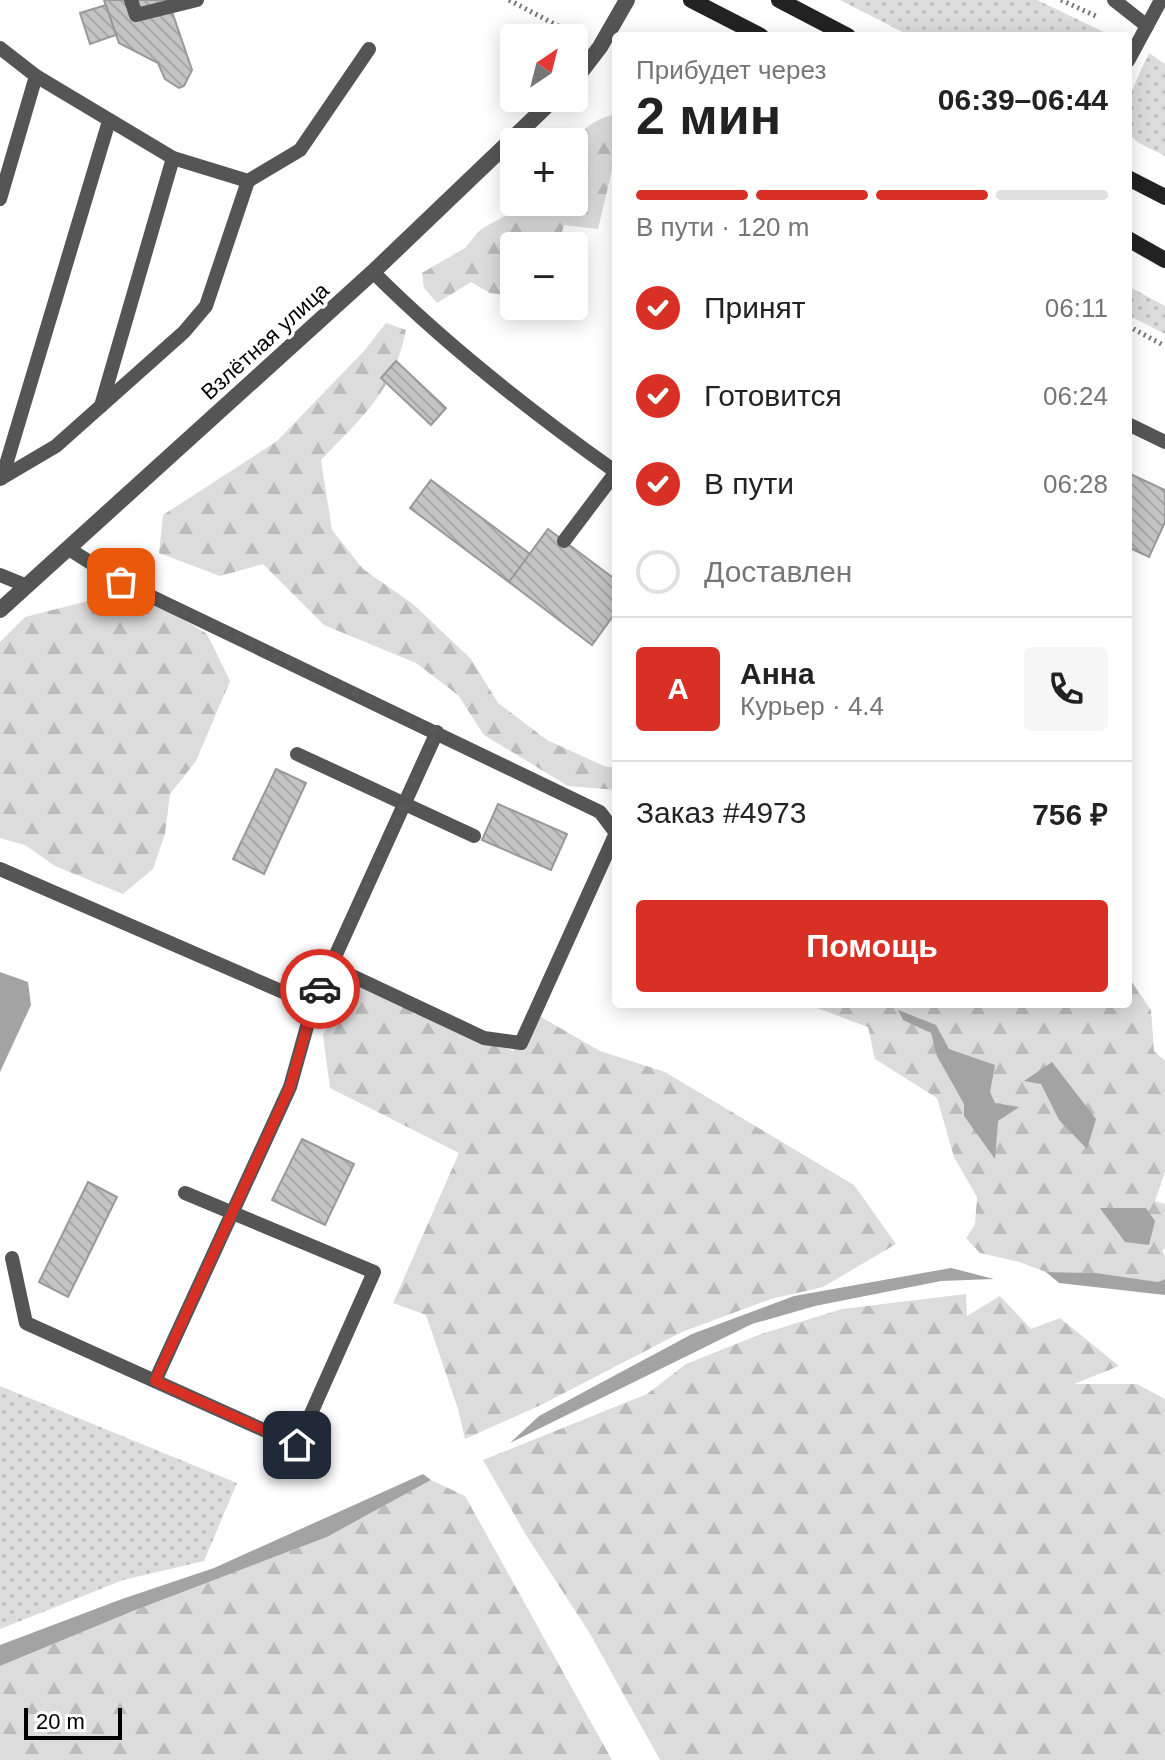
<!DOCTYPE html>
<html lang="ru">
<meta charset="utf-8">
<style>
:root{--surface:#fff;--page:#f6f6f6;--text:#222;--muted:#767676;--line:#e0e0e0;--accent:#d93025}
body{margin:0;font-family:Arial,sans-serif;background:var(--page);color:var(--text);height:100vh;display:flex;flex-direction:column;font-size:30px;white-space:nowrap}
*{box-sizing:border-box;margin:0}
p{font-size:26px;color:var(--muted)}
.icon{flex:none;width:44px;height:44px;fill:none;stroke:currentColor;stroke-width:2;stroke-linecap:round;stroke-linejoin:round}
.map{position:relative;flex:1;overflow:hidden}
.sheet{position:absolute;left:612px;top:32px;width:520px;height:976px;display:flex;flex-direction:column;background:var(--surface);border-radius:8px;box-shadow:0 4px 20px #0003}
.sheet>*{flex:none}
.needle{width:52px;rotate:35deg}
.controls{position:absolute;left:500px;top:24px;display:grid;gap:16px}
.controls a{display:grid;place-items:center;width:88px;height:88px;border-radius:8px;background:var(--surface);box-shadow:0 4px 20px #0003;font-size:40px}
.scale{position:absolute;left:24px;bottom:20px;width:98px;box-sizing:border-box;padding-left:8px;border:4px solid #000;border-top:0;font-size:22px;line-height:28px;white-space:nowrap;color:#000;-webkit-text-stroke:6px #fff;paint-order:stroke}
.pin{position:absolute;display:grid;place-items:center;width:68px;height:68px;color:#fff;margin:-34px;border-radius:16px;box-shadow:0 4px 12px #0006}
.courier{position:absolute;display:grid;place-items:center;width:80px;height:80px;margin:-40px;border:6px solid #d93025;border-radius:50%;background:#fff;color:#222;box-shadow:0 2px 10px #0007}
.head em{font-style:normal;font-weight:800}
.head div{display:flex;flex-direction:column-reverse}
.head{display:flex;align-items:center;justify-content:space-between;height:136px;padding:0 24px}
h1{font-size:52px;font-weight:800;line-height:60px}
.bar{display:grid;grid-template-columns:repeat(4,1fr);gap:12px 8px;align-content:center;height:96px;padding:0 24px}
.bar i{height:10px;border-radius:6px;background:var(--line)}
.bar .active{background:var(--accent)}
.bar p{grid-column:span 4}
.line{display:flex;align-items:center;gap:20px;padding:0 24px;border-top:2px solid var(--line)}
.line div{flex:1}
.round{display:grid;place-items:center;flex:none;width:84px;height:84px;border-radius:8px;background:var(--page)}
ol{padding:0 24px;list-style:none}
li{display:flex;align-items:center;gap:24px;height:88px}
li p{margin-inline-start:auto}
li .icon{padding:8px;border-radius:50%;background:var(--accent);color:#fff;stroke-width:4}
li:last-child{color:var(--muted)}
li i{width:44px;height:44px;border:4px solid var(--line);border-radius:50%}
.action{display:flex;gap:16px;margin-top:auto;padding:16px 24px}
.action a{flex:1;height:92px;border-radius:8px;background:var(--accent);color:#fff;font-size:32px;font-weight:800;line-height:92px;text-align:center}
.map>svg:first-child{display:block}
</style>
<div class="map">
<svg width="1165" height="1760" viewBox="0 0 1165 1760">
<defs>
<pattern id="grass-dots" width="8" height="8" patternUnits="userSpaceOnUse" patternTransform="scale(2)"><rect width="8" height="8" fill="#dcdcdc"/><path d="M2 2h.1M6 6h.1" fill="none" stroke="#bbb" stroke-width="1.8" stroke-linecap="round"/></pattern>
<pattern id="forest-firs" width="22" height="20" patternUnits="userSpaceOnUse" patternTransform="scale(2)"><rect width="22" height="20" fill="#dcdcdc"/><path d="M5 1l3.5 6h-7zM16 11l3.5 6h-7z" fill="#bbb"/></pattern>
<pattern id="building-back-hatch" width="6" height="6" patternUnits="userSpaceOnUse" patternTransform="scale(2)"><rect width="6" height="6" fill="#c4c4c4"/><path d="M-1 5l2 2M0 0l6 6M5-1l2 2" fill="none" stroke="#a7a7a7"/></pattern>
</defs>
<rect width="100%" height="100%" fill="#fff"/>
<g fill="url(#grass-dots)">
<polygon points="840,0 1037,0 1110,35 910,36"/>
<path d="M1149,53l16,11v92c-10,-6 -26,-11 -33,-19 -17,-19 9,-66 17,-84z"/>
<polygon points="1128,286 1165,306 1165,334 1128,315"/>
<polygon points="0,1386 237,1483 204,1561 123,1580 0,1629"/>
</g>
<g fill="url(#forest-firs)">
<path d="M616,114v50l-3,2 -15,63 -34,-4 -6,21h-44v50l-24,-3 -19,-11 -34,21 -13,-15 -2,-15 43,-25 16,-19 50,-27h43c0,-44 -9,-76 42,-88z"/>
<path d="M386,323l20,7c-12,61 -44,87 -85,130l11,70 31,39 50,35 58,55 27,44 49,37 57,26 12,2v22l-48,-4 -84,-51 -26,-40 -42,-32 -92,-38 -61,-61 -43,12 -61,-23 4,-38 114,-74 87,-90z"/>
<polygon points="104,597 159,605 207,634 230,681 196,761 170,794 165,834 153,869 123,894 55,866 25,845 0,838 0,642 25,617"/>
<polygon points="1128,976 1151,1010 1154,1051 1165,1061 1165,1172 1155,1201 1165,1204 1165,1249 1162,1250 1165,1256 1165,1279 1158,1282 1096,1273 1046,1272 1019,1262 980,1253 966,1238 975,1225 977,1197 954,1157 937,1098 875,1059 868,1027 806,1004 1119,1004 1122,1009 1124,1004 1128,1004"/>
<polygon points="352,981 513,1051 541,1017 600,1051 665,1072 854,1185 896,1244 823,1287 771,1299 682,1332 541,1405 465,1439 458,1409 426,1315 393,1303 459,1153 330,1088 323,1035"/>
<polygon points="966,1294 967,1316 1000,1296 1031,1329 1060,1318 1119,1366 1074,1384 1137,1384 1165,1399 1165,1760 660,1760 589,1632 526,1535 483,1460 647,1394 686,1364 761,1334 842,1309"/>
<polygon points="431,1480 465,1496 612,1760 0,1760 0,1666 133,1611 327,1537"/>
</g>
<g fill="#a3a3a3">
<polygon points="0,972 28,982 31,1005 0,1072"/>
<polygon points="898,1010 936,1025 949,1049 995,1065 990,1092 995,1103 1019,1107 998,1121 995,1159 964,1116 964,1104 937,1056 931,1033 903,1020"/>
<polygon points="1052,1062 1096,1119 1087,1149 1059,1120 1041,1084 1024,1081"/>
<polygon points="1100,1208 1146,1208 1155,1221 1149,1245 1125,1242"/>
<polygon points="951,1268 994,1279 941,1281 815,1306 752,1324 510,1443 539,1416 692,1334 794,1296"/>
<polygon points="1046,1272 1096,1273 1158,1282 1165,1279 1165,1295 1059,1283"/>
<polygon points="423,1474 431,1480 327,1537 133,1611 0,1666 0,1645 122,1599 214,1568"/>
</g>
<g fill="url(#building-back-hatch)" stroke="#999" stroke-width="2">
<polygon points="104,0 168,0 192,70 184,86 179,88 165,79 158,63 119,43"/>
<polygon points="106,5 116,35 90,44 80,13"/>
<polygon points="396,361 446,408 431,425 381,378"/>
<polygon points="1128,473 1165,490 1165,522 1149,557 1128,547"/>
<polygon points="431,480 530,554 509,582 410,508"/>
<polygon points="548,529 616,580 616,612 592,645 509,582"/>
<polygon points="276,769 306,783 264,874 233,859"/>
<polygon points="498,804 567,834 551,870 482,840"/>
<polygon points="302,1139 354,1164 325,1225 272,1200"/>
<polygon points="88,1182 117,1197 68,1297 39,1282"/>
</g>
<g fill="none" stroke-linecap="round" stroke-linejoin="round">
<g stroke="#777" stroke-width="5" stroke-dasharray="2 4" stroke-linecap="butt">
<polyline points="509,0 579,37"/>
<polyline points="1061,0 1098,17"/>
<polyline points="1128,326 1165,346"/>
</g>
<g stroke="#555" stroke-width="14">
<polyline points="131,0 136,15 197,0"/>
<polyline points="1114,0 1147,26"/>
<polyline points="0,48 36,76 173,158 248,181 300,150 369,49"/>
<polyline points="1128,61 1161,0"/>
<polyline points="0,199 36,76"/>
<path d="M373,272c75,75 157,139 243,200"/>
<polyline points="101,406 173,158"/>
<polyline points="1128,424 1165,442"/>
<polyline points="2,478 109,121"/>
<polyline points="0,479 56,446 184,332 206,306 248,181"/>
<polyline points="564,541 616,472"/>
<polyline points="69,549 121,582 600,812 616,833 521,1043 484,1038 331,966"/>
<polyline points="0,575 27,586"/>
<polyline points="297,754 474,836"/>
<polyline points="0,869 313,1005"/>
<polyline points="12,1258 26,1323 297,1445 374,1272 185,1193"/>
<polyline points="155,1381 290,1087 313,1005 437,732"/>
</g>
<g stroke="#555" stroke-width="16">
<polyline points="574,81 600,47 627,0"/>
<polyline points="0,610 373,272 555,98"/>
</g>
<g stroke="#222" stroke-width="16">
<polyline points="691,0 761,36"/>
<polyline points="779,0 848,36"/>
<polyline points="1128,178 1165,197"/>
<polyline points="1128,239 1165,260"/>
</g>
</g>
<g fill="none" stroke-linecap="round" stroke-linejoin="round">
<polyline stroke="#595959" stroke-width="8" stroke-dasharray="0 14.4" points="121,582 437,732 320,989"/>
<polyline stroke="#d93025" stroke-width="10" points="297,1445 155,1381 290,1087 313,1005 320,989"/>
</g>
<g text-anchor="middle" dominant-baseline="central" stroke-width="7" stroke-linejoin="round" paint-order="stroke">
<g font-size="22" fill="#000" stroke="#fff">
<text transform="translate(265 341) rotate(-42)">Взлётная улица</text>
</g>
</g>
</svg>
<div class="controls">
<a><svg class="needle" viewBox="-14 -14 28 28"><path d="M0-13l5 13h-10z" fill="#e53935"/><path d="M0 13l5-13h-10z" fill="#767676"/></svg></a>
<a>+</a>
<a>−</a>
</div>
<div class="scale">20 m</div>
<div class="pin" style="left:121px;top:582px;background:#ea580c"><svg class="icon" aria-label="bag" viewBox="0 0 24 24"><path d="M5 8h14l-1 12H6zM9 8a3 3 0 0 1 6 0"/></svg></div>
<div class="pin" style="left:297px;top:1445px;background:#1f2937"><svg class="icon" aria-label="home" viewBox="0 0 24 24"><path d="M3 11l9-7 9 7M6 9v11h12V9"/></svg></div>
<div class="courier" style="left:320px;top:989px"><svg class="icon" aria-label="car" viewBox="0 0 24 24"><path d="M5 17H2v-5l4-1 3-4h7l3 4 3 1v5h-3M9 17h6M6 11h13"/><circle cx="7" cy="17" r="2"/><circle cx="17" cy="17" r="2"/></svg></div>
<section class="sheet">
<div class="head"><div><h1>2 мин</h1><p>Прибудет через</p></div><em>06:39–06:44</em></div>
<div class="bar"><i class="active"></i><i class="active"></i><i class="active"></i><i></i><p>В пути · 120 m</p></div>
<ol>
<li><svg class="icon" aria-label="check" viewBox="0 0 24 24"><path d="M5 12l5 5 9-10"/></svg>Принят<p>06:11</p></li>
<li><svg class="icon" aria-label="check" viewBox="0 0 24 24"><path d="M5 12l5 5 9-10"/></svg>Готовится<p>06:24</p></li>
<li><svg class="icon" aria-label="check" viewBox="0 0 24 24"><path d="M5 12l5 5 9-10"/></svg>В пути<p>06:28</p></li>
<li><i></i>Доставлен</li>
</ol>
<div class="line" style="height:144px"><b class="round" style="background:var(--accent);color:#fff">А</b><div><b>Анна</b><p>Курьер · 4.4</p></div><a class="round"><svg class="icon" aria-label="phone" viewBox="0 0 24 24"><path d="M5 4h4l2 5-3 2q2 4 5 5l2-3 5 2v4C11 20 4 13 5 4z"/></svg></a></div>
<div class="line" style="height:104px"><div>Заказ #4973</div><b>756 ₽</b></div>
<div class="action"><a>Помощь</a></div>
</section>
</div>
